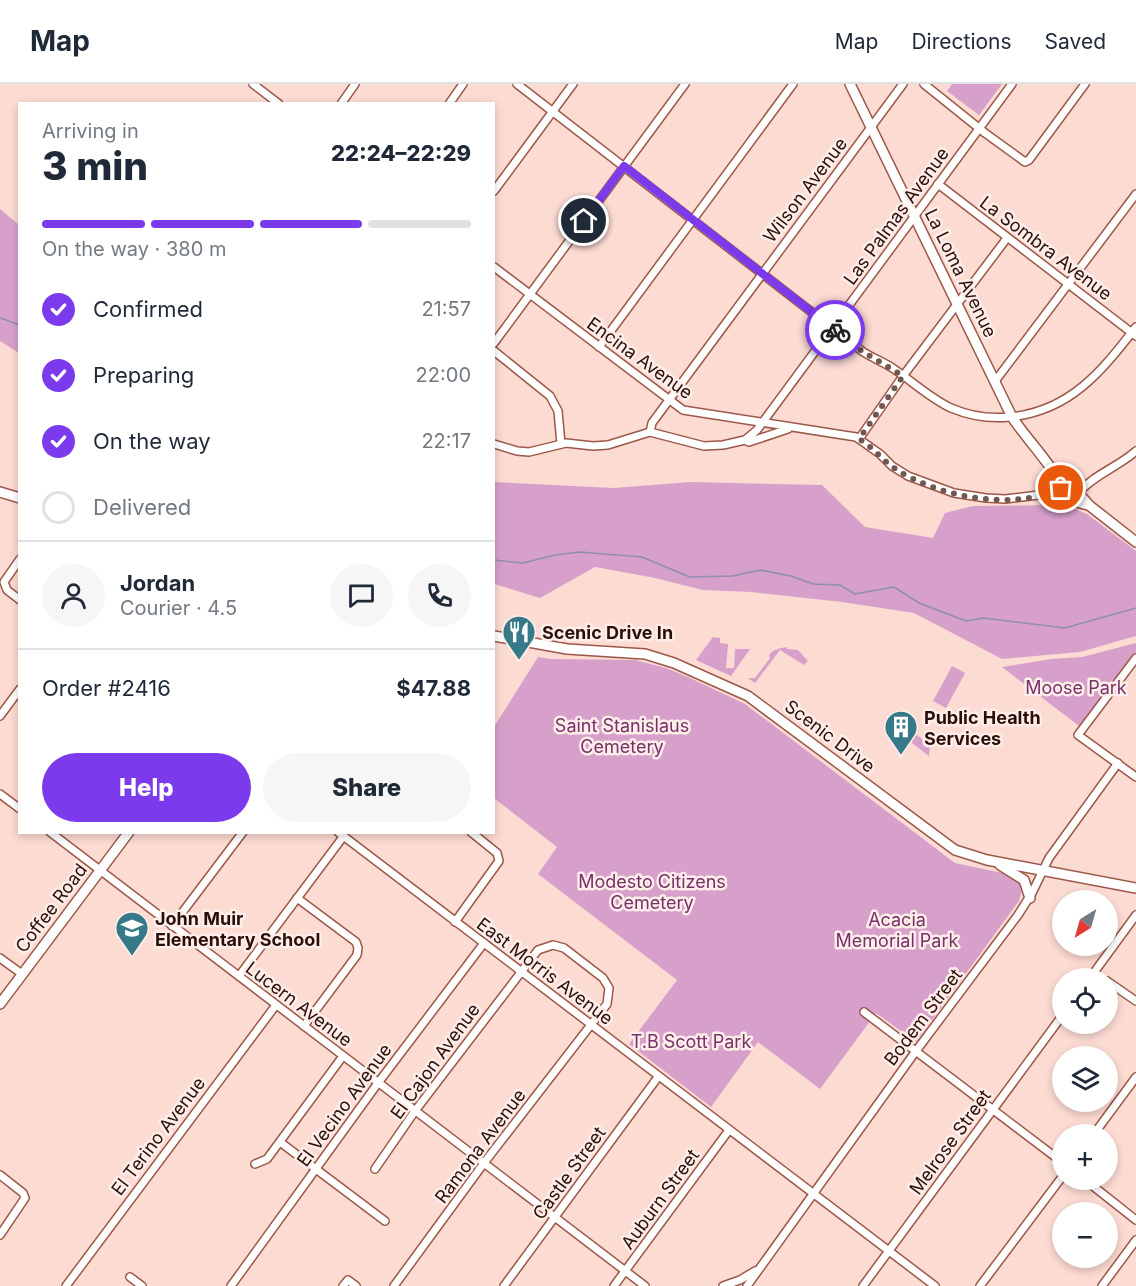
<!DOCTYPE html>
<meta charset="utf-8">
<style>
:root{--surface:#fff;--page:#f6f6f7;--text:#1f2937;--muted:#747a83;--line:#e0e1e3;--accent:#7c3aed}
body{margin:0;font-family:Inter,sans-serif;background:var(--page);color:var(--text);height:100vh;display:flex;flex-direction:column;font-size:22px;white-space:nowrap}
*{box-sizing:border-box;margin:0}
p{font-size:20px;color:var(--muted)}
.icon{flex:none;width:33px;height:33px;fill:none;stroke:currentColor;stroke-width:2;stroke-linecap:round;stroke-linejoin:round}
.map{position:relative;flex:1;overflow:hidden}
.side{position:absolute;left:18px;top:18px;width:477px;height:732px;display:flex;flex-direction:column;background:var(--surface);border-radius:0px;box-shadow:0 3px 9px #0003}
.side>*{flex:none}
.needle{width:39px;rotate:217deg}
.fabs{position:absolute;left:1052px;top:806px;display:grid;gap:12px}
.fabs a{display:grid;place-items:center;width:66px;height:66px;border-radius:50%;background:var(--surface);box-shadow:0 3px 9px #0003;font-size:30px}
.pin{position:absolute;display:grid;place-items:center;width:51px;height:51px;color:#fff;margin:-26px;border:3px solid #fff;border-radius:50%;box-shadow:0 2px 6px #0007}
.courier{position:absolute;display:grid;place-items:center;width:60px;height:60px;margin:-30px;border:4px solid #7c3aed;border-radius:50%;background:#fff;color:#222;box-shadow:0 2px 8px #0007}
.headline em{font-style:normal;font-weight:800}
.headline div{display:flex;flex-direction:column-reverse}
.headline{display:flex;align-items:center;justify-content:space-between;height:102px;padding:0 24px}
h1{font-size:39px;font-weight:800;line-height:45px}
.bar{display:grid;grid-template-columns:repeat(4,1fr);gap:9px 6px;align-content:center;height:72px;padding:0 24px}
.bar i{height:8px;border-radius:4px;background:var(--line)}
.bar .current{background:var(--accent)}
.bar p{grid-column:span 4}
.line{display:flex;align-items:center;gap:15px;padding:0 24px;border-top:2px solid var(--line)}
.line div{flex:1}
.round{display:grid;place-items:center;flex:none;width:63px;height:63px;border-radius:32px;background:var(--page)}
ol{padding:0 24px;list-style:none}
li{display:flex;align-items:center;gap:18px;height:66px}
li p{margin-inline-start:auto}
li .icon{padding:6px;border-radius:50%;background:var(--accent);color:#fff;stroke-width:4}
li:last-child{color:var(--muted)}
li i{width:33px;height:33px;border:3px solid var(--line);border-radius:50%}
.primary-button{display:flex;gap:12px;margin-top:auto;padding:12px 24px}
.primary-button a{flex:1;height:69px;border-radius:36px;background:var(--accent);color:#fff;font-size:24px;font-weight:800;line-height:69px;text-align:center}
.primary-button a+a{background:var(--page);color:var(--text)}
header{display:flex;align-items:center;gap:36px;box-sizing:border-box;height:84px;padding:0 30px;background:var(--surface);border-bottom:2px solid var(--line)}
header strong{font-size:28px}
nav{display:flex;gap:33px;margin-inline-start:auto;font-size:21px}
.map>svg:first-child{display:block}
</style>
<header>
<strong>Map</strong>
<nav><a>Map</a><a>Directions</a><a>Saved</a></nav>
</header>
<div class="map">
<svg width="1136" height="1202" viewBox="0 0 1136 1202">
<rect width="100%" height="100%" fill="#fcdbd3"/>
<g fill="#d7a0cb">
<polygon points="952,0 1002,0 979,31 947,7"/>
<polygon points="0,125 19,141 19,269 0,257"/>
<polygon points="494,398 613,404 691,398 822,401 865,443 933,454 945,429 973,422 1065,421 1087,430 1136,467 1136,552 1080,568 1002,575 914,529 842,518 751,508 703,506 655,494 595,483 540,514 494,500"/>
<polygon points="713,553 720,554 720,559 728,560 726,584 734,584 735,565 750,565 731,592 696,576"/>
<polygon points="1136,559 1136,574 1083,645 1002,583 1051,575 1082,573"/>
<path d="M787,563v2l11,1 10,11 -4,4 -24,-15 -25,33 -7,-5h7l15,-20 -1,-3c5,-6 11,-7 18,-8z"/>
<polygon points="538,573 551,575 635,576 666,584 688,593 745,620 955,779 1012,791 1020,796 1023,802 1019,817 916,958 876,929 820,1005 758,958 711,1023 629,960 677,896 538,790 557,763 494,714 494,643"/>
<polygon points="952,582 965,589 946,624 933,617"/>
<polygon points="897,636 926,658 925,660 930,662 929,672 891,643"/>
</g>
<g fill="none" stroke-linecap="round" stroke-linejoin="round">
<g stroke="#8e8eb0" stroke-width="1.5">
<polyline points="0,234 20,241"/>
<polyline points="494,476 523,479 555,471 580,468 642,473 690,493 733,492 760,486 791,492 813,500 840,501 855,510 894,503 919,519 966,537 983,534 1065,544 1136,524"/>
</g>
<g stroke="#9c5747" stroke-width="10">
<g id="minor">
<polyline points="253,0 279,20"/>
<path d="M517,0l345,267c10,7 22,11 32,18 19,13 36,29 57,39 19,8 39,11 59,9 60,-6 91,-45 126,-90"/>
<polyline points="924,0 985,49 1025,78 1029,76 1085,0"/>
<polyline points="341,20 355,0"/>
<polyline points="449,20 463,0"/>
<polyline points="938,100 1136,252"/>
<polyline points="494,107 573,0"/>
<polyline points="494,183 683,326 856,353 880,370 892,382 908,392 954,409 986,414 1005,415 1047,410 1062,412"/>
<polyline points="494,259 685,0"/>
<polyline points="599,263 793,0"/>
<polyline points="494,267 550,312 558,327 561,360"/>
<polyline points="996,296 1136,110"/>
<polyline points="650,348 652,339 903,0"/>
<polyline points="859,355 903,292 1007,154"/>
<polyline points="745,356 757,346 1012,0"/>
<polyline points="494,360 517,367 529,368 566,359 593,362 608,361 650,348 704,362 723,361 745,356 749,358 788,345"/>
<path d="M1079,408c16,-18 39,-25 57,-41"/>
<polyline points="20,475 4,498 7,506 20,516"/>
<polyline points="1136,574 1078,651 1136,693"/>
<polyline points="0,632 20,605"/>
<polyline points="0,710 20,725"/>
<polyline points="50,748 645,1202"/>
<polyline points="338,748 935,1202"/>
<polyline points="297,814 356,858 358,864 357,871 304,942"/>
<polyline points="455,838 499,777 497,769 471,748"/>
<polyline points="172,842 243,748"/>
<polyline points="0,874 22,890"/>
<polyline points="239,892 343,753"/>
<polyline points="1090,894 1136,831"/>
<polyline points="1107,897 1136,917"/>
<polyline points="864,928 1062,1078"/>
<polyline points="1094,1050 1136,993"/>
<polyline points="280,1058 385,1137"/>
<polyline points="255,1080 267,1075 343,972"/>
<polyline points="375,1085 415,1027 538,866 553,861 564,864 603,894 609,904 607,920 484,1079 394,1202"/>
<polyline points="0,1091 23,1109 25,1114 0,1151"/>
<polyline points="1084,1095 1136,1136"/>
<polyline points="130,1193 142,1202"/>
<polyline points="66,1202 276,921"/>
<polyline points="231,1202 378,999 484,859"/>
<polyline points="343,1202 348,1196 356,1202"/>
<polyline points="504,1202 658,993"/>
<polyline points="614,1202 729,1046"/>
<polyline points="723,1202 740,1196 755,1187"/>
<polyline points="747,1202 916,967 1018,831 1032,809 1049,774 1118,679"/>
<polyline points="863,1202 1062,932"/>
<polyline points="980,1202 1062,1093"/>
<polyline points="1102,1202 1136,1156"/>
</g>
</g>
<g stroke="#9c5747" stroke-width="12">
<g id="major">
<path d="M850,0l162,333c16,24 37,44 50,69"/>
<polyline points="1056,388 1076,401 1079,410"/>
<polyline points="1062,402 1060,409 1064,415 1088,421"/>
<polyline points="0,408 20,414"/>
<polyline points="1079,410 1090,422 1136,458"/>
<polyline points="494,552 567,565 645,570 674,579 748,612 955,766 987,776 1136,804"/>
<polyline points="1000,781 1024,796 1030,814"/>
<polyline points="0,920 129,748"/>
</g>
</g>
<use href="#minor" stroke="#fff" stroke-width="7"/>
<use href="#major" stroke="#fff" stroke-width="9"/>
</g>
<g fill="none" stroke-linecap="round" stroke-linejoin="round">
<path stroke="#745650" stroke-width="6" stroke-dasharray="0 10.8" d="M835,246l27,21 41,25 -44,63c14,8 23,21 35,29 43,29 120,44 167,20"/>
<polyline stroke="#7c3aed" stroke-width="8" points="584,137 624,82 835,246"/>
</g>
<defs>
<g id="restaurant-pin" transform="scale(1.725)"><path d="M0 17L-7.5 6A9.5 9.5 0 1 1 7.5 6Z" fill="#367a89" stroke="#feede9"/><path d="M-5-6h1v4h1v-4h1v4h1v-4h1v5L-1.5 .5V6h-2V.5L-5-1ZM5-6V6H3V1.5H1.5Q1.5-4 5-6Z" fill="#fff"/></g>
<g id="building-pin" transform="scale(1.725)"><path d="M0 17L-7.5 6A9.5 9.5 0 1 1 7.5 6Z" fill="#367a89" stroke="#feede9"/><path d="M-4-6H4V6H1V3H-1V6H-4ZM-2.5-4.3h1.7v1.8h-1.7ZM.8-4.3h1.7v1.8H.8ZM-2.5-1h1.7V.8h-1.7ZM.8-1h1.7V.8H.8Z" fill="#fff"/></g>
<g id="school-pin" transform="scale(1.725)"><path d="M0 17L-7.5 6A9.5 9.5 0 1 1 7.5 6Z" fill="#367a89" stroke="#feede9"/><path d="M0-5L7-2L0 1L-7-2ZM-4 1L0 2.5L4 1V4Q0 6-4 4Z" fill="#fff"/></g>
</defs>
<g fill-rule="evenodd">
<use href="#restaurant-pin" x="519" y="548"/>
<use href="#building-pin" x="901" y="643"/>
<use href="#school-pin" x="132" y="844"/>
</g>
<g text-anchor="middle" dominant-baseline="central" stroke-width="5" stroke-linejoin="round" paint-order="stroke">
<g font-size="18" fill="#2a0f09" stroke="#feede9">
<text transform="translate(805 106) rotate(-53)">Wilson Avenue</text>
<text transform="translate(896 132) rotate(-54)">Las Palmas Avenue</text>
<text transform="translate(1046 164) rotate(37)">La Sombra Avenue</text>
<text transform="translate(961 189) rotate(64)">La Loma Avenue</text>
<text transform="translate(640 274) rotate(36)">Encina Avenue</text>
<text transform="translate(830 652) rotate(37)">Scenic Drive</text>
<text transform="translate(51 824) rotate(-53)">Coffee Road</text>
<text transform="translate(545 887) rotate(37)">East Morris Avenue</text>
<text transform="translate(299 920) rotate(37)">Lucern Avenue</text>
<text transform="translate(923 933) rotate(-53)">Bodem Street</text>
<text transform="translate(435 977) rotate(-54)">El Cajon Avenue</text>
<text transform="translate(344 1021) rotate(-54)">El Vecino Avenue</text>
<text transform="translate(158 1052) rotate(-53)">El Terino Avenue</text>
<text transform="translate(950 1058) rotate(-54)">Melrose Street</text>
<text transform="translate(480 1062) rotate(-53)">Ramona Avenue</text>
<text transform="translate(569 1089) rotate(-54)">Castle Street</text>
<text transform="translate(660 1115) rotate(-54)">Auburn Street</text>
</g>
<g font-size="18" font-weight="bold" fill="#2a0f09" stroke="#feede9" text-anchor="start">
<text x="542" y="548">Scenic Drive In</text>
<text x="924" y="633">Public Health<tspan x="924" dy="21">Services</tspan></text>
<text x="155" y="834">John Muir<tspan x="155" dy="21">Elementary School</tspan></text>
</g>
<g font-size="18" fill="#75316a" stroke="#feede9">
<text x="1076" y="603">Moose Park</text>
<text x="622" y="641">Saint Stanislaus<tspan x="622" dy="21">Cemetery</tspan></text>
<text x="652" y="797">Modesto Citizens<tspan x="652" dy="21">Cemetery</tspan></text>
<text x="897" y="835">Acacia<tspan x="897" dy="21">Memorial Park</tspan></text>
<text x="691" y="957">T.B Scott Park</text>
</g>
</g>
</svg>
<div class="fabs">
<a><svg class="needle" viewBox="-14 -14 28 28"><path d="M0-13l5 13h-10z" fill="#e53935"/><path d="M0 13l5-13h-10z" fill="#747a83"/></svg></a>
<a><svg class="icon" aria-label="locate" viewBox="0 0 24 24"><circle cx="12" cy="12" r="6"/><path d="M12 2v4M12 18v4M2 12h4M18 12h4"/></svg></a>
<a><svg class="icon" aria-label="layers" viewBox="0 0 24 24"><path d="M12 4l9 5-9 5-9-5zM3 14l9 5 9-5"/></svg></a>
<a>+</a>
<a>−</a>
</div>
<div class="pin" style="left:1061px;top:404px;background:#ea580c"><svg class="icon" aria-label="bag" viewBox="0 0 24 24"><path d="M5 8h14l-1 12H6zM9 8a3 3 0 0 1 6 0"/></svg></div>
<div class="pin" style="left:584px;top:137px;background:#1f2937"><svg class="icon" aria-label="home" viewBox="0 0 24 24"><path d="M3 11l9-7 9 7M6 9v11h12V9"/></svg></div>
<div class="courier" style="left:835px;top:246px"><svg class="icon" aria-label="bike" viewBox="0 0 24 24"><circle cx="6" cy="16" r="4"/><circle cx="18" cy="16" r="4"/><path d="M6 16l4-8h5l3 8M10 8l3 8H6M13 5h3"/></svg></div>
<section class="side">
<div class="headline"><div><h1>3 min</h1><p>Arriving in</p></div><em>22:24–22:29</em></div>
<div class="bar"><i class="current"></i><i class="current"></i><i class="current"></i><i></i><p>On the way · 380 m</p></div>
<ol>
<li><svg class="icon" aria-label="check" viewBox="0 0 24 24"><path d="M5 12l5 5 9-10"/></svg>Confirmed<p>21:57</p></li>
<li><svg class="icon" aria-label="check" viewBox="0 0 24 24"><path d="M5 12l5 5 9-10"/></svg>Preparing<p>22:00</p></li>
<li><svg class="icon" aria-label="check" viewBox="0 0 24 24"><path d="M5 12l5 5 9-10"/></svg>On the way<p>22:17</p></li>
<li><i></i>Delivered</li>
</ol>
<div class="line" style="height:108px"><a class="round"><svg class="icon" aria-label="person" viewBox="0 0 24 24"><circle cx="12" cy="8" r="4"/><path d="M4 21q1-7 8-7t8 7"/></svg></a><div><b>Jordan</b><p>Courier · 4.5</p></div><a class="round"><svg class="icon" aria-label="chat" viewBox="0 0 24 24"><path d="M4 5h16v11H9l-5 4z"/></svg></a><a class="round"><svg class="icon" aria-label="phone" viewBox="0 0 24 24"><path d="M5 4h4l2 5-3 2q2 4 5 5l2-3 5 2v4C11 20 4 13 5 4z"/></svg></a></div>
<div class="line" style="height:78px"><div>Order #2416</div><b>$47.88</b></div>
<div class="primary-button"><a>Help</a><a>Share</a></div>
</section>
</div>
